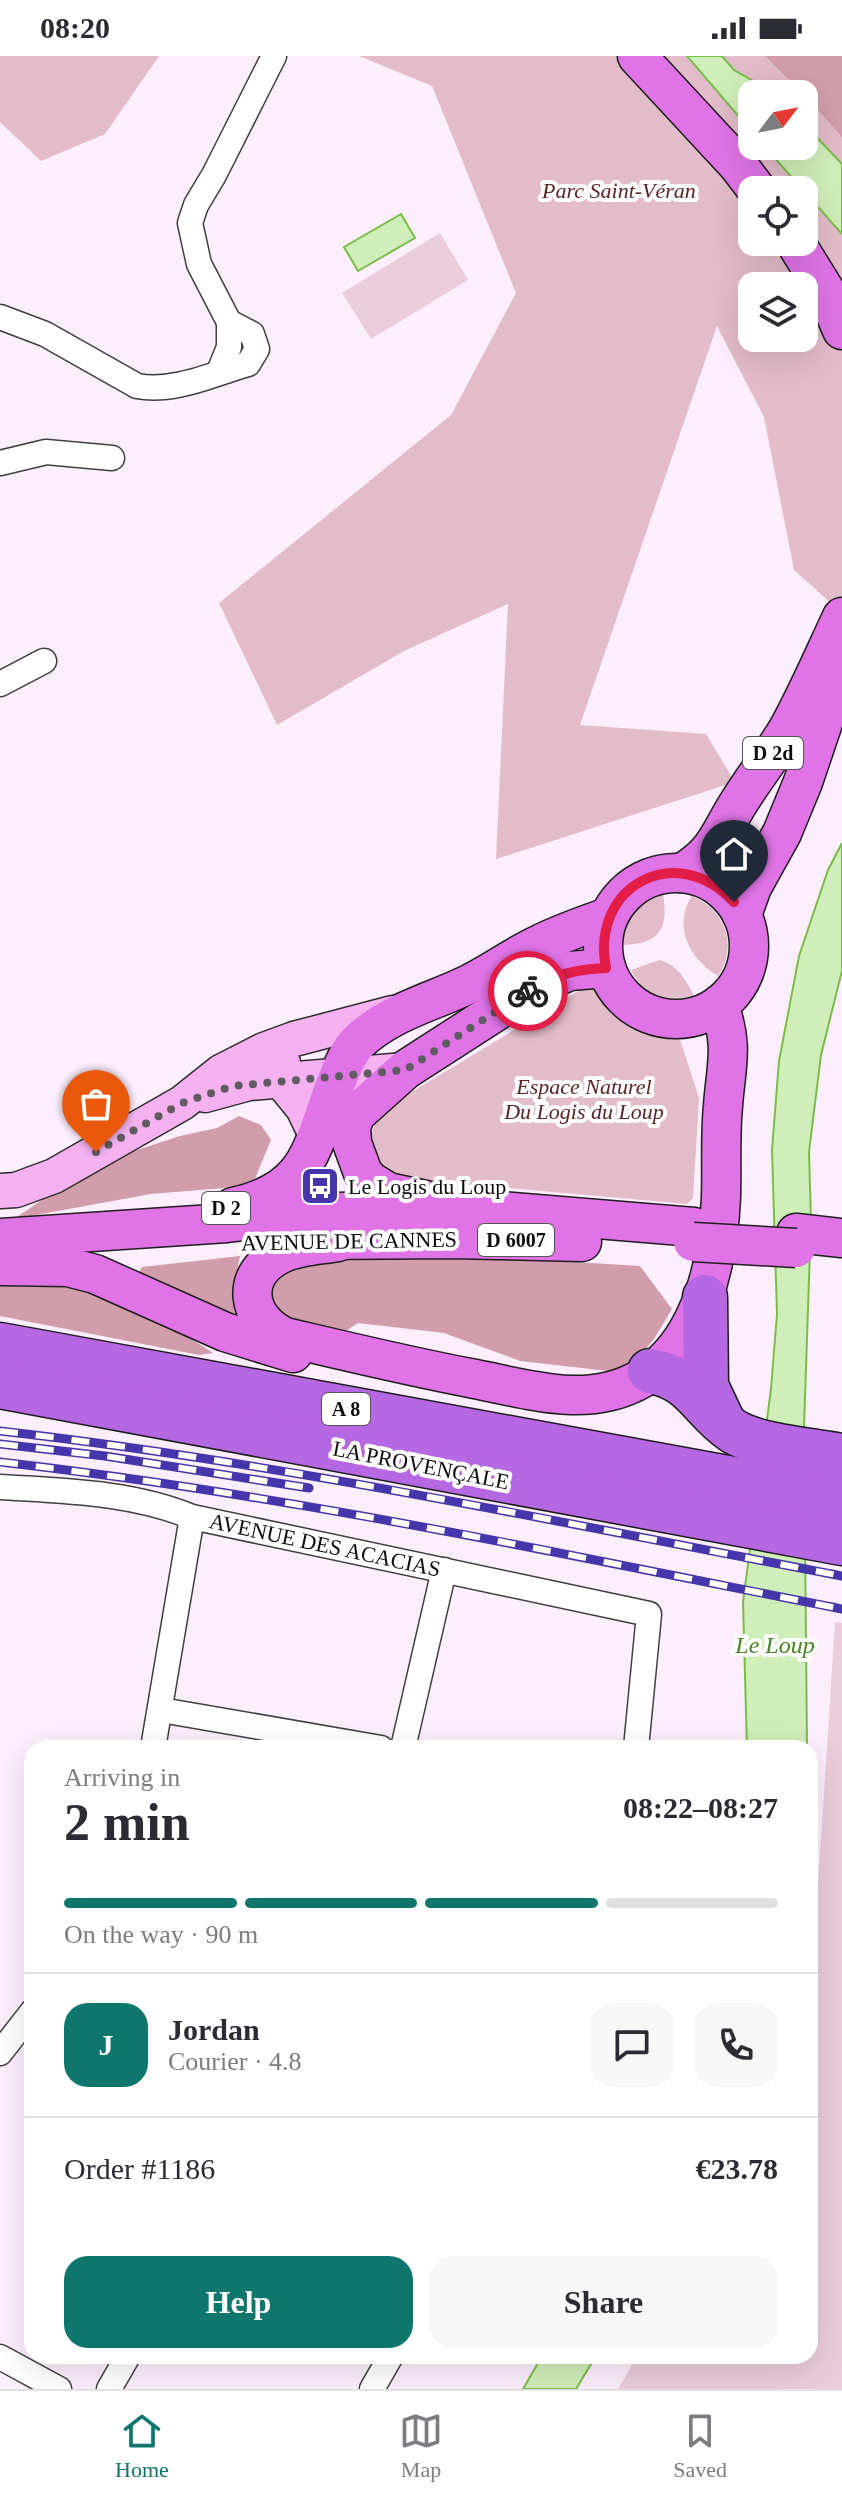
<!DOCTYPE html>
<meta charset="utf-8">
<style>
:root{--surface:#fff;--page:#f7f7f7;--text:#2b2b33;--muted:#7c7c81;--line:#e1e1e2;--accent:#0f766e}
body{margin:0;font-family:Georgia,serif;background:var(--page);color:var(--text);height:100vh;display:flex;flex-direction:column;font-size:30px;white-space:nowrap}
*{box-sizing:border-box;margin:0}
p{font-size:26px;color:var(--muted)}
.icon{flex:none;width:44px;height:44px;fill:none;stroke:currentColor;stroke-width:2;stroke-linecap:round;stroke-linejoin:round}
.map{position:relative;flex:1;overflow:hidden}
.drawer{position:absolute;left:24px;top:1684px;width:794px;height:624px;display:flex;flex-direction:column;background:var(--surface);border-radius:24px;box-shadow:0 8px 32px #0002}
.drawer>*{flex:none}
.needle{width:52px;rotate:58deg}
.controls{position:absolute;left:738px;top:24px;display:grid;gap:16px}
.controls a{display:grid;place-items:center;width:80px;height:80px;border-radius:16px;background:var(--surface);box-shadow:0 8px 32px #0002;font-size:40px}
.pin{position:absolute;display:grid;place-items:center;width:68px;height:68px;color:#fff;margin:-82px -34px;border-radius:50% 50% 50% 0;rotate:-45deg;box-shadow:0 0 8px #0007}
.pin .icon{rotate:45deg}
.courier{position:absolute;display:grid;place-items:center;width:80px;height:80px;margin:-40px;border:6px solid #e11d48;border-radius:50%;background:#fff;color:#222;box-shadow:0 2px 10px #0007}
.overview em{font-style:normal;font-weight:600}
.overview div{display:flex;flex-direction:column-reverse}
.overview{display:flex;align-items:center;justify-content:space-between;height:136px;padding:0 40px}
h1{font-size:52px;font-weight:600;line-height:60px}
.bar{display:grid;grid-template-columns:repeat(4,1fr);gap:12px 8px;align-content:center;height:96px;padding:0 40px}
.bar i{height:10px;border-radius:6px;background:var(--line)}
.bar .on{background:var(--accent)}
.bar p{grid-column:span 4}
.line{display:flex;align-items:center;gap:20px;padding:0 40px;border-top:2px solid var(--line)}
.line div{flex:1}
.round{display:grid;place-items:center;flex:none;width:84px;height:84px;border-radius:24px;background:var(--page)}
.cta{display:flex;gap:16px;margin-top:auto;padding:16px 40px}
.cta a{flex:1;height:92px;border-radius:24px;background:var(--accent);color:#fff;font-size:32px;font-weight:600;line-height:92px;text-align:center}
.cta a+a{background:var(--page);color:var(--text)}
.status{display:flex;justify-content:space-between;align-items:center;height:56px;padding:0 40px;background:var(--surface);direction:ltr}
.status svg{height:22px;fill:currentColor}
.dock{display:flex;justify-content:space-around;align-items:center;height:112px;border-top:2px solid var(--line);background:var(--surface);font-size:22px;color:var(--muted)}
.dock a{display:grid;justify-items:center;gap:4px}
.dock .on{color:var(--accent)}
.map>svg:first-child{display:block}
</style>
<div class="status"><b>08:20</b><svg viewBox="0 0 49 12"><path d="M0 12V9h3v3zM5 12V6h3v6zM10 12V3h3v9zM15 12V0h3v12zM26 1h20v11H26zM47 4h2v5h-2z"/></svg></div>
<div class="map">
<svg width="842" height="2333" viewBox="0 0 842 2333">
<rect width="100%" height="100%" fill="#fdeefd"/>
<g fill="#e3bcc9" fill-rule="evenodd">
<polygon points="0,0 159,0 105,78 41,105 0,66"/>
<path d="M359,0h483v557l-48,-43 -30,-153 -47,-91 -137,399 126,9 29,48 -239,77 12,-255 -104,47 -127,74 -58,-122 232,-188 65,-122 -84,-207zM752,38h52v52h-52zM752,134h52v52h-52zM752,230h52v52h-52z"/>
<path d="M663,838c6,36 -4,50 -41,51 2,-28 12,-45 41,-51z"/>
<path d="M692,840c34,14 46,50 26,80 -28,-17 -46,-49 -26,-80z"/>
<path d="M659,904c18,4 27,20 35,36 -28,5 -49,1 -63,-26z"/>
<path d="M595,925c11,16 26,32 45,39 13,5 25,6 38,13l21,65 -6,100 -6,6 -290,-26 -18,-14 -10,-23 7,-20 24,-22z"/>
</g>
<g fill="#d29dab">
<polygon points="765,0 842,0 842,81 804,38"/>
<polygon points="239,1060 261,1069 271,1084 254,1125 237,1131 151,1138 14,1163 55,1135 122,1099 180,1080 217,1072"/>
<polygon points="240,1200 235,1225 250,1272 137,1220 142,1211"/>
<polygon points="491,1201 640,1210 672,1253 654,1283 629,1312 608,1315 520,1305 444,1277 358,1267 334,1283 286,1270 271,1246 276,1219 293,1203"/>
<path d="M0,1229c34,0 71,-1 104,10 39,12 75,35 109,58l-14,2 -199,-39z"/>
</g>
<g fill="#ebccdb">
<polygon points="440,177 468,224 371,283 342,237"/>
<polygon points="835,1566 842,1567 842,2333 618,2333 637,2300 810,2300 810,1954"/>
</g>
<g fill="#d0eeb9" stroke="#79bc49" stroke-width="2">
<polygon points="687,0 722,0 734,14 776,38 752,38 752,76"/>
<polygon points="804,68 842,108 842,178 764,90 804,90"/>
<polygon points="401,158 415,182 358,215 344,191"/>
<polygon points="842,787 842,915 821,999 809,1096 811,1164 804,1371 807,1692 747,1692 743,1546 771,1333 777,1258 772,1094 779,1005 799,900 828,814"/>
<polygon points="542,2300 596,2300 576,2333 523,2333"/>
</g>
<g fill="none" stroke-linecap="round" stroke-linejoin="round">
<g stroke="#3f3f3f" stroke-width="27">
<g id="street">
<path d="M0,261l45,17 92,52c37,7 76,-12 111,-22l9,-15 -5,-15 -23,-12"/>
<polyline points="219,316 229,291 229,266 199,208 190,167 196,149 214,119 274,0"/>
<polyline points="0,407 46,396 112,402"/>
<polyline points="0,628 44,605"/>
<path d="M0,1431c64,4 132,5 192,30l457,97 -13,134"/>
<polyline points="161,1654 381,1692"/>
<polyline points="153,1692 192,1461"/>
<polyline points="403,1692 444,1514"/>
<polyline points="0,1997 32,1956"/>
<polyline points="0,2301 59,2333"/>
<polyline points="109,2333 128,2300"/>
<polyline points="372,2333 391,2300"/>
</g>
</g>
<g stroke="#2e2e2e" stroke-width="37">
<g id="secondary">
<polyline points="283,1007 281,1025 303,1052 316,1079"/>
<polyline points="205,1039 249,1027 405,1014"/>
<polyline points="0,1135 16,1134 54,1120 182,1047 221,1016 264,994 294,983 393,957"/>
</g>
</g>
<g stroke="#1d1d1d" stroke-width="41">
<g id="primary">
<polyline points="637,0 738,109 757,134"/>
<polyline points="795,186 826,236 842,274"/>
<path d="M682,817c33,-20 35,-35 54,-66 16,-27 36,-51 52,-78 20,-36 36,-74 54,-112"/>
<circle cx="676" cy="890" r="73"/>
<polyline points="742,859 752,831 782,777 803,726 830,646 839,610"/>
<polyline points="426,1144 388,1136 370,1125 363,1117 352,1087 351,1071 356,1058 405,1014 540,927 570,915 606,912"/>
<path d="M233,1151c76,-16 78,-57 102,-122 6,-14 12,-32 23,-43 30,-29 71,-39 107,-56 26,-12 49,-30 75,-42 22,-11 45,-19 68,-27"/>
<polyline points="796,1177 842,1182"/>
<polyline points="0,1182 227,1167 322,1156 500,1155 694,1171"/>
<polyline points="316,1184 452,1183 582,1186"/>
<path d="M338,1186c-17,3 -39,4 -55,11 -44,20 -38,66 2,84 64,15 126,30 190,42 31,6 64,15 96,16 114,3 146,-106 150,-198 1,-30 -1,-61 2,-91 3,-41 11,-59 -4,-101"/>
<polyline points="0,1210 68,1211 95,1218 225,1276 293,1297"/>
</g>
</g>
<g stroke="#1d1d1d" stroke-width="47">
<g id="highway">
<polyline points="705,1241 706,1330 722,1364"/>
<polyline points="0,1289 842,1443"/>
<path d="M650,1315c44,7 51,39 83,60 23,15 81,20 109,25"/>
<polyline points="0,1330 842,1487"/>
</g>
</g>
<use href="#street" stroke="#fff" stroke-width="24"/>
<use href="#secondary" stroke="#f5b1f0" stroke-width="34"/>
<use href="#primary" stroke="#e074e7" stroke-width="38"/>
<use href="#highway" stroke="#b667e2" stroke-width="44"/>
<g stroke="#4636ab" stroke-width="9">
<g id="rail">
<path d="M0,1375c283,32 562,92 842,145"/>
<polyline points="0,1388 105,1400 309,1432"/>
<path d="M0,1406c283,32 563,92 842,147"/>
</g>
</g>
<use href="#rail" stroke="#fff" stroke-width="6" stroke-dasharray="18" stroke-linecap="butt"/>
<g stroke="#1d1d1d" stroke-width="41" stroke-linecap="butt">
<polyline id="primary-bridge" points="693,1186 796,1192"/>
</g>
<use href="#primary-bridge" stroke="#e074e7" stroke-width="38"/>
</g>
<g fill="none" stroke-linecap="round" stroke-linejoin="round">
<polyline stroke="#605b60" stroke-width="8" stroke-dasharray="0 14.4" points="96,1096 182,1047 233,1030 405,1014 528,935"/>
<path stroke="#e11d48" stroke-width="10" d="M528,935c26,-16 47,-22 78,-23 -16,-83 71,-128 128,-66"/>
</g>
<defs>
<g id="bus-square" transform="scale(2)"><rect x="-9" y="-9" width="18" height="18" rx="4" fill="#4636ab" stroke="#fff"/><path d="M-5-6H5V4H4V6H2V4H-2V6H-4V4H-5ZM-3.5-4V0h7V-4ZM-3.5 1.2v1.5H-2V1.2ZM2 1.2v1.5H3.5V1.2Z" fill="#fff"/></g>
</defs>
<g fill-rule="evenodd">
<use href="#bus-square" x="320" y="1130"/>
</g>
<g text-anchor="middle" dominant-baseline="central" stroke-width="8" stroke-linejoin="round" paint-order="stroke">
<g fill="#fff" stroke="#555" stroke-width="2">
<rect x="743" y="681" width="60" height="32" rx="6"/>
<rect x="202" y="1136" width="48" height="32" rx="6"/>
<rect x="478" y="1168" width="76" height="32" rx="6"/>
<rect x="322" y="1337" width="48" height="32" rx="6"/>
</g>
<g font-size="20" font-weight="bold" fill="#0c0c0c">
<text x="773" y="697">D 2d</text>
<text x="226" y="1152">D 2</text>
<text x="516" y="1184">D 6007</text>
<text x="346" y="1353">A 8</text>
</g>
<g font-size="22" font-style="italic" fill="#5c2526" stroke="#fff">
<text x="619" y="134">Parc Saint-Véran</text>
<text x="584" y="1030">Espace Naturel<tspan x="584" dy="25">Du Logis du Loup</tspan></text>
</g>
<g font-size="22" fill="#0c0c0c" stroke="#fff" text-anchor="start">
<text x="348" y="1130">Le Logis du Loup</text>
</g>
<g font-size="22" fill="#0c0c0c" stroke="#fff">
<text transform="translate(349 1185) rotate(-1)">AVENUE DE CANNES</text>
<text transform="translate(421 1409) rotate(11)">LA PROVENÇALE</text>
<text transform="translate(325 1489) rotate(12)">AVENUE DES ACACIAS</text>
</g>
<g font-size="24" font-style="italic" fill="#478224" stroke="#fff">
<text x="775" y="1589">Le Loup</text>
</g>
</g>
</svg>
<div class="controls">
<a><svg class="needle" viewBox="-14 -14 28 28"><path d="M0-13l5 13h-10z" fill="#e53935"/><path d="M0 13l5-13h-10z" fill="#7c7c81"/></svg></a>
<a><svg class="icon" aria-label="locate" viewBox="0 0 24 24"><circle cx="12" cy="12" r="6"/><path d="M12 2v4M12 18v4M2 12h4M18 12h4"/></svg></a>
<a><svg class="icon" aria-label="layers" viewBox="0 0 24 24"><path d="M12 4l9 5-9 5-9-5zM3 14l9 5 9-5"/></svg></a>
</div>
<div class="pin" style="left:96px;top:1096px;background:#ea580c"><svg class="icon" aria-label="bag" viewBox="0 0 24 24"><path d="M5 8h14l-1 12H6zM9 8a3 3 0 0 1 6 0"/></svg></div>
<div class="pin" style="left:734px;top:846px;background:#1f2937"><svg class="icon" aria-label="home" viewBox="0 0 24 24"><path d="M3 11l9-7 9 7M6 9v11h12V9"/></svg></div>
<div class="courier" style="left:528px;top:935px"><svg class="icon" aria-label="bike" viewBox="0 0 24 24"><circle cx="6" cy="16" r="4"/><circle cx="18" cy="16" r="4"/><path d="M6 16l4-8h5l3 8M10 8l3 8H6M13 5h3"/></svg></div>
<section class="drawer">
<div class="overview"><div><h1>2 min</h1><p>Arriving in</p></div><em>08:22–08:27</em></div>
<div class="bar"><i class="on"></i><i class="on"></i><i class="on"></i><i></i><p>On the way · 90 m</p></div>
<div class="line" style="height:144px"><b class="round" style="background:var(--accent);color:#fff">J</b><div><b>Jordan</b><p>Courier · 4.8</p></div><a class="round"><svg class="icon" aria-label="chat" viewBox="0 0 24 24"><path d="M4 5h16v11H9l-5 4z"/></svg></a><a class="round"><svg class="icon" aria-label="phone" viewBox="0 0 24 24"><path d="M5 4h4l2 5-3 2q2 4 5 5l2-3 5 2v4C11 20 4 13 5 4z"/></svg></a></div>
<div class="line" style="height:104px"><div>Order #1186</div><b>€23.78</b></div>
<div class="cta"><a>Help</a><a>Share</a></div>
</section>
</div>
<nav class="dock">
<a class="on"><svg class="icon" aria-label="home" viewBox="0 0 24 24"><path d="M3 11l9-7 9 7M6 9v11h12V9"/></svg>Home</a>
<a><svg class="icon" aria-label="map" viewBox="0 0 24 24"><path d="M3 6l6-2 6 2 6-2v14l-6 2-6-2-6 2zM9 4v14M15 6v14"/></svg>Map</a>
<a><svg class="icon" aria-label="saved" viewBox="0 0 24 24"><path d="M7 4h10v16l-5-4-5 4z"/></svg>Saved</a>
</nav>
